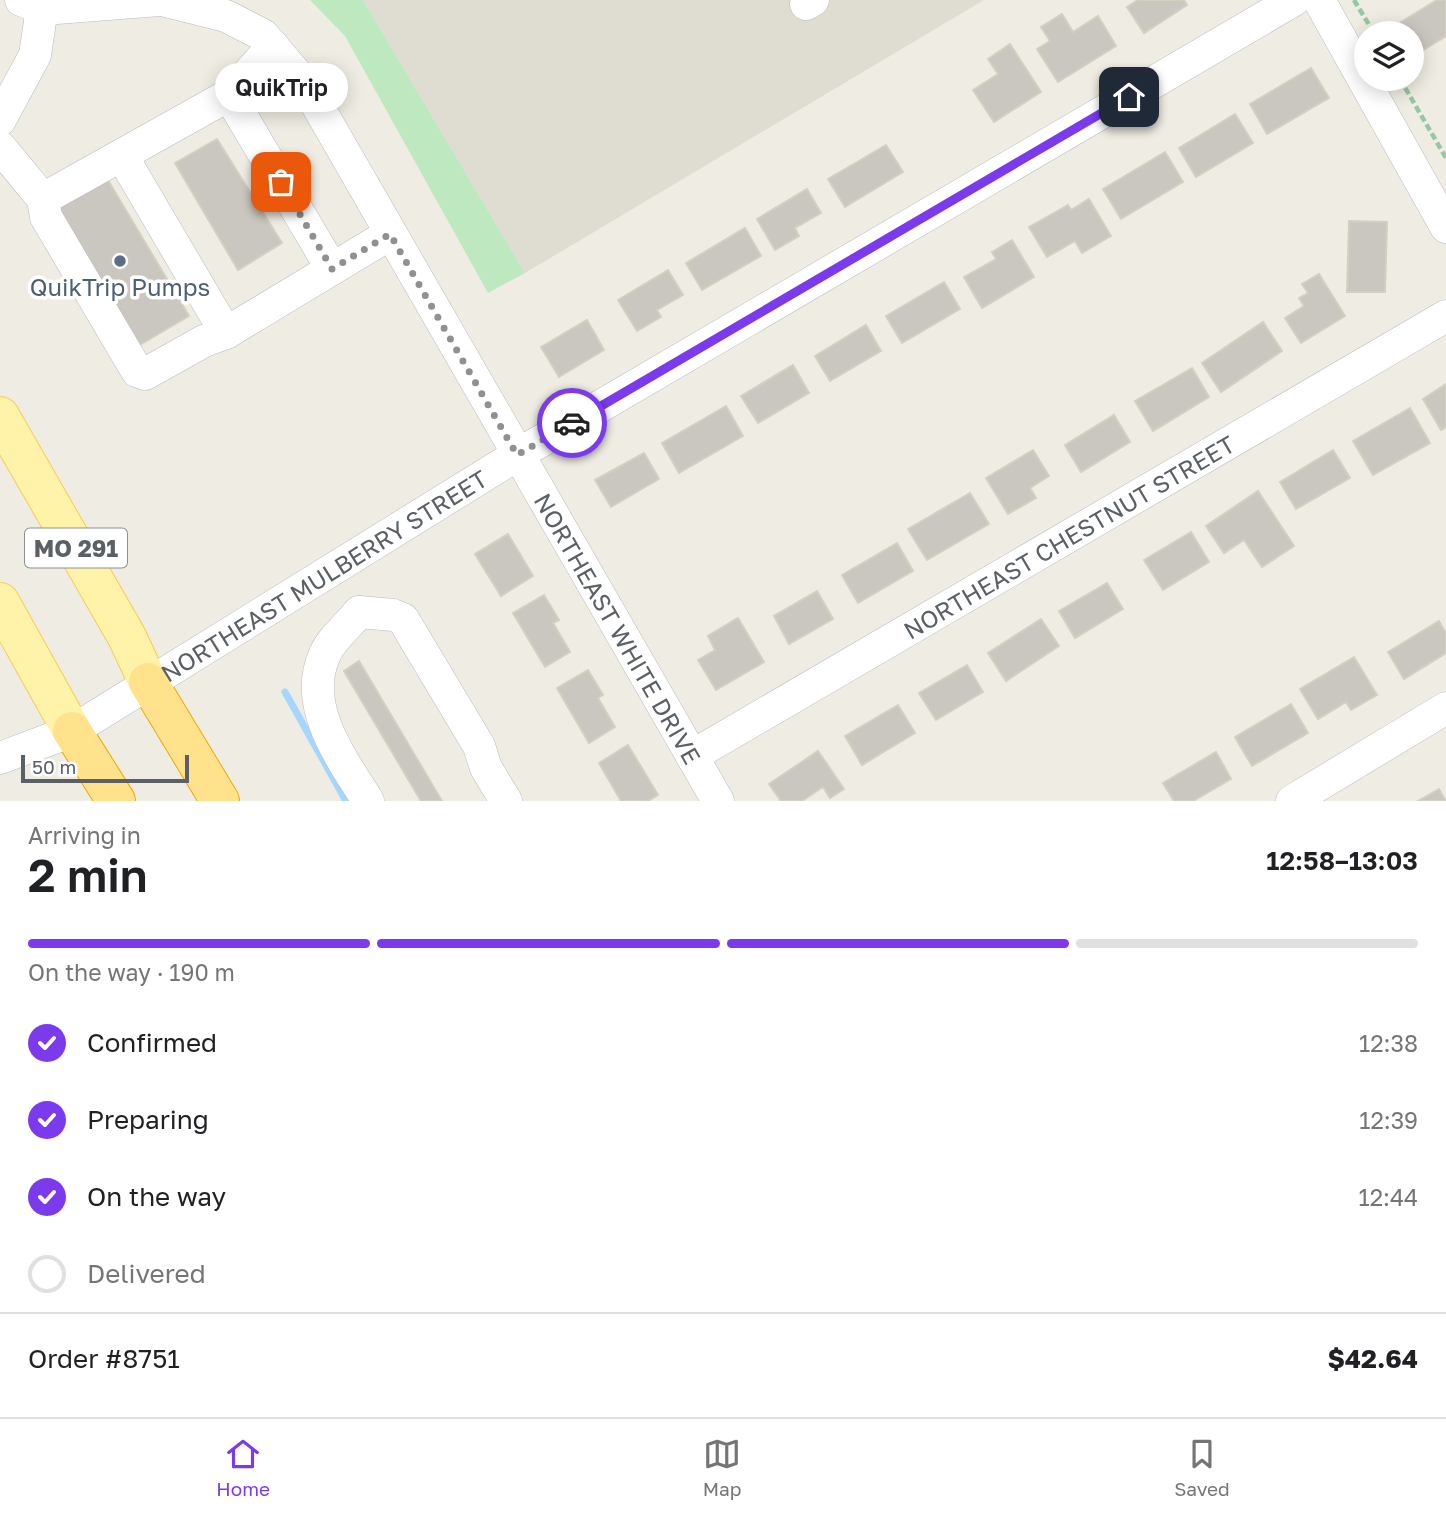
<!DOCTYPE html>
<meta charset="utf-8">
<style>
:root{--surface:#fff;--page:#f2f2f2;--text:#202124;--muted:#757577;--line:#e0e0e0;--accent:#7c3aed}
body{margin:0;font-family:"Golos Text",sans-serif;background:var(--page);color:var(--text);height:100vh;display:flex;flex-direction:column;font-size:26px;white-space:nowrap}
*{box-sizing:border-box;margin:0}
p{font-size:23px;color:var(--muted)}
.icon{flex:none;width:38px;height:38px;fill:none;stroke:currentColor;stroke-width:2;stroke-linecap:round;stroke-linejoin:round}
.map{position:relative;height:801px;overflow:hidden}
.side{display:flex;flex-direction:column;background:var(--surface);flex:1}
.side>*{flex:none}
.fabs{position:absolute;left:1354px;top:21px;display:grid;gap:14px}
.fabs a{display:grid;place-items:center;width:70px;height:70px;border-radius:50%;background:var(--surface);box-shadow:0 4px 18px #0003;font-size:35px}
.scale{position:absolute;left:21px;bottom:18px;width:168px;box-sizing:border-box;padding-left:7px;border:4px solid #5b6065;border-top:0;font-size:19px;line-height:24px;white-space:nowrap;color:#5b6065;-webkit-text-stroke:5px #fff;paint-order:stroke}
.pin{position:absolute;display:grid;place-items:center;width:60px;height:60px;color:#fff;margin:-30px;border-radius:14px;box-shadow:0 4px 10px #0006}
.courier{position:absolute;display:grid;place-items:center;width:70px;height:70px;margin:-35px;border:5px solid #7c3aed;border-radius:50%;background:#fff;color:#222;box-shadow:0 2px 9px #0007}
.bubble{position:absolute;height:49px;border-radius:24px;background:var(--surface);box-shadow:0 4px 18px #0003;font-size:23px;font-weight:600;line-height:49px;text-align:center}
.overview em{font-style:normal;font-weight:600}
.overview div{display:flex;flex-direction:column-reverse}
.overview{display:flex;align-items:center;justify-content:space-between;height:119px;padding:0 28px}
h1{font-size:46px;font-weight:600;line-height:52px}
.bar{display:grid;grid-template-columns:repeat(4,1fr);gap:10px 7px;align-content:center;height:84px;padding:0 28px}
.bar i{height:9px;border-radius:5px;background:var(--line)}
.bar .on{background:var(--accent)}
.bar p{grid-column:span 4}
.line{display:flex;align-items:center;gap:18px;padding:0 28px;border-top:2px solid var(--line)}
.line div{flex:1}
ol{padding:0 28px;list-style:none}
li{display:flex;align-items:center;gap:21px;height:77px}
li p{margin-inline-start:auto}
li .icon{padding:7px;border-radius:50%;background:var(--accent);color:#fff;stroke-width:4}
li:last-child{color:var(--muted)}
li i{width:38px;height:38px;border:4px solid var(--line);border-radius:50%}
.menu{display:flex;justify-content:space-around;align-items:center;height:98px;border-top:2px solid var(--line);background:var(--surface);font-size:19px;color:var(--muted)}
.menu a{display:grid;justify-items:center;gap:4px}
.menu .on{color:var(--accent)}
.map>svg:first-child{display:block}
</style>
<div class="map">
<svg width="1446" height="801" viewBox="0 0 1446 801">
<rect width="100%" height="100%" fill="#efede3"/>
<polygon fill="#dfdcd2" points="363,0 984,0 525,273"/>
<polygon fill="#bee8bf" points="310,0 363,0 525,273 488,293 345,36"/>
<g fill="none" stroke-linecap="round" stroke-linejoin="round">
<polyline stroke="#a4d6ff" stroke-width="7" points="285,692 346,801"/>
</g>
<g fill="#cac7c0" stroke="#d4cfc1" stroke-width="2">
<polygon points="1138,0 1184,0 1187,5 1144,33 1127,7"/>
<polygon points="1437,0 1446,0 1446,36 1420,52 1412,33 1408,33 1401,22"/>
<polygon points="1062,14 1073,32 1098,16 1116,46 1058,82 1037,49 1050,41 1041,27"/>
<polygon points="1010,44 1041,92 994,122 973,90 998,74 988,59"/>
<polygon points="1311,68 1329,98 1267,134 1250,104"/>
<polygon points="1235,114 1253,143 1196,177 1179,148"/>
<polygon points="217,139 282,243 238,270 175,163"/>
<polygon points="886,145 903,172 845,207 828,179"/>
<polygon points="1165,152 1183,182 1121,219 1103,189"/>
<polygon points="106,177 189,316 138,346 55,208"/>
<polygon points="807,189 821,213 795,228 799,236 775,250 757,219"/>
<polygon points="1089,199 1111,236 1082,253 1075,241 1047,257 1029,227 1068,205 1071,210"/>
<polygon points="1349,221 1387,222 1385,292 1347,292"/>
<polygon points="745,228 761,256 702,290 686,263"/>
<polygon points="1012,240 1034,277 982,308 964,277 996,259 992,252"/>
<polygon points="668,270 683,295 657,310 661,317 637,331 618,300"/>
<polygon points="1319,274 1345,316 1301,343 1285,318 1304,306 1299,298 1308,293 1302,284"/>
<polygon points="944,282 960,309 902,343 886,316"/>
<polygon points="587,320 604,350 559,377 541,347"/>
<polygon points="1263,322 1282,351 1221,392 1202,363"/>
<polygon points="866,325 881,351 830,381 815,356"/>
<polygon points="793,365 809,393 758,423 741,396"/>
<polygon points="1192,368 1209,397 1153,431 1135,401"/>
<polygon points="1446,384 1446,427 1441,430 1423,399"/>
<polygon points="726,406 743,436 679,473 662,443"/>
<polygon points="1410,408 1430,443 1373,475 1353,441"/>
<polygon points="1114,415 1130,442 1081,472 1065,445"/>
<polygon points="1033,450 1049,476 1030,488 1036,498 1008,514 986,478"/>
<polygon points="1333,450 1350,478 1296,509 1280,482"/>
<polygon points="644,453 659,479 611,507 595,480"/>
<polygon points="1258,491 1294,546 1262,567 1244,540 1224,553 1206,526"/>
<polygon points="970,493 989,524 927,560 908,529"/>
<polygon points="1191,532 1209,562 1163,590 1144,560"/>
<polygon points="508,534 533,576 501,596 475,554"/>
<polygon points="897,543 913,571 858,603 842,575"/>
<polygon points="1107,583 1123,609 1075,638 1059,611"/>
<polygon points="817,591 833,619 789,644 774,616"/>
<polygon points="544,595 559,620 553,623 570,652 545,667 513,613"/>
<polygon points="738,618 764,662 716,690 698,660 715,650 708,636"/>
<polygon points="1041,619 1059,646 1006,681 988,653"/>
<polygon points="1439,621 1446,633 1446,653 1404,679 1388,652"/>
<polygon points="1354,657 1377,695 1351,710 1346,702 1318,719 1300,689"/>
<polygon points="359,661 442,801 421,801 344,671"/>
<polygon points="967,665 983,692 936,720 919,693"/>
<polygon points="588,670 603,695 598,698 615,727 589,743 557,688"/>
<polygon points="1291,704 1308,733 1252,766 1235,737"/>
<polygon points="898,705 915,733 862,765 845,736"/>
<polygon points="628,745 658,795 648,801 621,801 599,763"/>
<polygon points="818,751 844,789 830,798 823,787 802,801 781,801 769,784"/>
<polygon points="1216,752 1231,779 1193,801 1174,801 1163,783"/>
<polygon points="1439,789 1446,801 1418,801"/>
</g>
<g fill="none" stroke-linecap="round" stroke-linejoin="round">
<g stroke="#b8bcc0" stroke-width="33">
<g id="minor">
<polyline points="21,0 44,9 159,0"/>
<path id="s1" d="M162,0l64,16 37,19 42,49 413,717"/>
<polyline points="1319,0 1446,227"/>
<polyline points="806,4 813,0"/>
<polyline points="273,46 229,95 332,269"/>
<polyline points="0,120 35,55 42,8"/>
<polyline points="0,147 43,199 229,95"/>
<polyline points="122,156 226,333 390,234"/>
<polyline points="43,199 46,217 137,371 145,374 204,341 226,333"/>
<polyline points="359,612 393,615 403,619 479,746 486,768 506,801"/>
<path d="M359,612c-10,13 -28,27 -34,42 -24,52 17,105 43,147"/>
<path id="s2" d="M692,756l754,-440"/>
<path id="s3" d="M0,758l72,-27 445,-276 777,-455"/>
<polyline points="1292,801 1446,708"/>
</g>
</g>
<g stroke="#facc51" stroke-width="40">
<g id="major">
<polyline points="0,416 127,637 148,682"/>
<polyline points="0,602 72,731"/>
</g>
</g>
<g stroke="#f3a900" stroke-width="40">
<g id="highway">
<polyline points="148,682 220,801"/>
<polyline points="72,731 116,801"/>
</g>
</g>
<g stroke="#95c7a4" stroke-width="4.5" stroke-dasharray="7 3.5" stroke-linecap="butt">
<polyline points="1354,0 1374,33"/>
<polyline points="1400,79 1446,158"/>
</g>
<use href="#minor" stroke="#fff" stroke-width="32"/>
<use href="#major" stroke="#fff2a9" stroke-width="38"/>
<use href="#highway" stroke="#ffe28b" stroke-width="38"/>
</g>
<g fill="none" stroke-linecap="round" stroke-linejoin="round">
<polyline stroke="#8f9191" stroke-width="7" stroke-dasharray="0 12.6" points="281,182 332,269 390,234 517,455 572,423"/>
<polyline stroke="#7c3aed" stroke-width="9" points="572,423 1129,97"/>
</g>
<circle fill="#5c6f8a" stroke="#fff" stroke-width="2.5" cx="120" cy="261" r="7"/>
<g text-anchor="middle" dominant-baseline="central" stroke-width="7" stroke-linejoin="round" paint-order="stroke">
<rect fill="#fff" stroke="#8c9093" stroke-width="2" x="25" y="528.5" width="102" height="39" rx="5"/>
<g font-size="23" font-weight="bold" fill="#5b6065">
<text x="76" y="548">MO 291</text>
</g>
<g font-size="24" fill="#4e5e75" stroke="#fff">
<text x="120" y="286">QuikTrip Pumps</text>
</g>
<g font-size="24" fill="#5b6065" stroke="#fff">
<text stroke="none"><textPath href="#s2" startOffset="436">NORTHEAST CHESTNUT STREET</textPath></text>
<text stroke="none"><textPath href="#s3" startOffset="373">NORTHEAST MULBERRY STREET</textPath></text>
<text stroke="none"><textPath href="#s1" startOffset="800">NORTHEAST WHITE DRIVE</textPath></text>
</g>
</g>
</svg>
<div class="fabs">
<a><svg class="icon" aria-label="layers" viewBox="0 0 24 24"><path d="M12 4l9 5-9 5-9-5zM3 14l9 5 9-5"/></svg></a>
</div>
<div class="scale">50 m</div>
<div class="pin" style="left:281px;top:182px;background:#ea580c"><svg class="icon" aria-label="bag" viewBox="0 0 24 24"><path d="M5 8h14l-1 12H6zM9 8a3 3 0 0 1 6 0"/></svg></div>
<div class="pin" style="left:1129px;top:97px;background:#1f2937"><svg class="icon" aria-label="home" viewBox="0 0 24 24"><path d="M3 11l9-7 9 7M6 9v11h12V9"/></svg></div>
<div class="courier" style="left:572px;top:423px"><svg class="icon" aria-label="car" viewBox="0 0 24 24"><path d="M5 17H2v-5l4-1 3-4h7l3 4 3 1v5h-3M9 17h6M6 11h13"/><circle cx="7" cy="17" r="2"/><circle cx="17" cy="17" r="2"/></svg></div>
<div class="bubble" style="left:215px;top:63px;width:133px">QuikTrip</div>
</div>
<section class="side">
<div class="overview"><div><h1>2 min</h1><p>Arriving in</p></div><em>12:58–13:03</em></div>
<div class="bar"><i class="on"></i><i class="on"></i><i class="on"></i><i></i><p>On the way · 190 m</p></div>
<ol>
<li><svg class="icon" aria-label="check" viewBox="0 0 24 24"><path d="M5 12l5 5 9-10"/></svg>Confirmed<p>12:38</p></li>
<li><svg class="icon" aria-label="check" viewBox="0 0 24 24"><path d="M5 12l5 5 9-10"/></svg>Preparing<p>12:39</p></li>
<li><svg class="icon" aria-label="check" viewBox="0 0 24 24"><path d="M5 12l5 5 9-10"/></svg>On the way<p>12:44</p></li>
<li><i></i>Delivered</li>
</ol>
<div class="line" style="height:91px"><div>Order #8751</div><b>$42.64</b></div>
</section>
<nav class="menu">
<a class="on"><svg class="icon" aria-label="home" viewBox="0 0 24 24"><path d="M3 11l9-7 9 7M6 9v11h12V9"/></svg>Home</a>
<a><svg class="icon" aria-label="map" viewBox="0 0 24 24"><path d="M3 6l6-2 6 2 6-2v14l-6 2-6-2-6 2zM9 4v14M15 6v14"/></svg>Map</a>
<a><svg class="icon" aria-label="saved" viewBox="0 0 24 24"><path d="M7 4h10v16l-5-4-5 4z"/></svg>Saved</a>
</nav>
